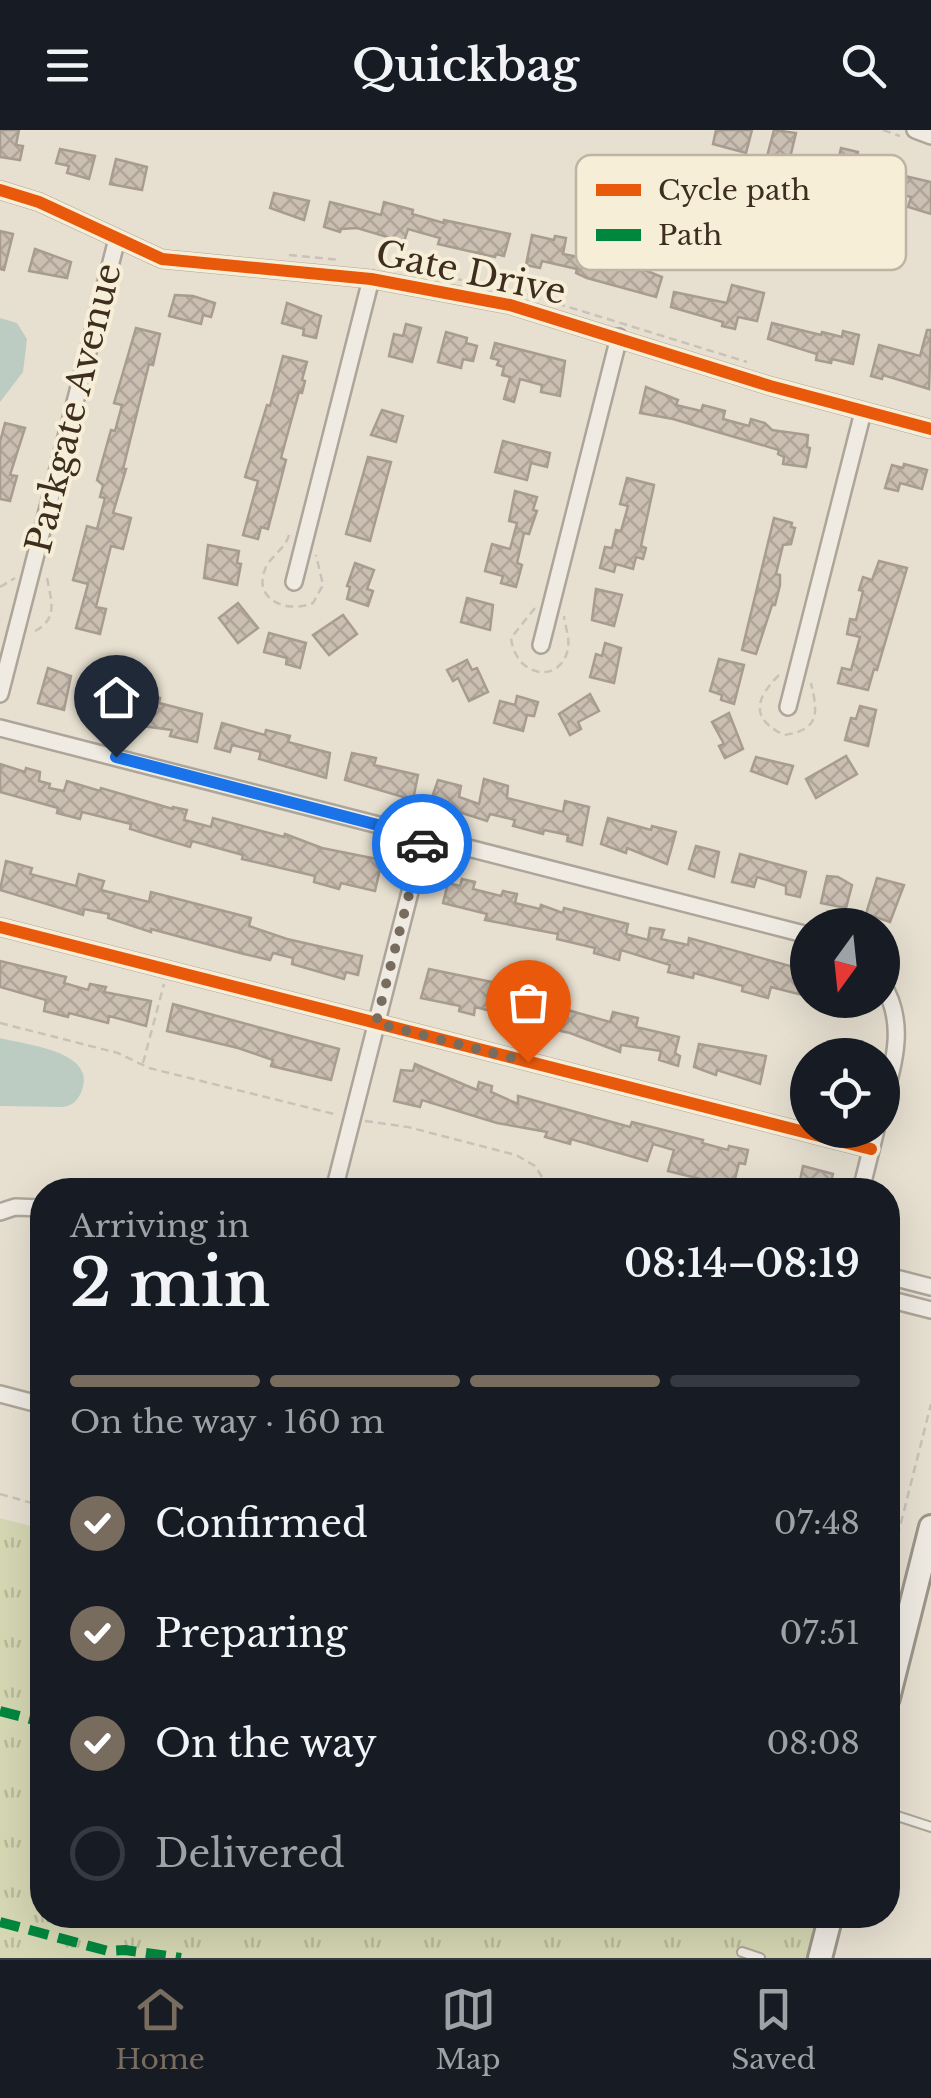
<!DOCTYPE html>
<meta charset="utf-8">
<style>
:root{--surface:#171b24;--page:#20242c;--text:#f1f3f6;--muted:#9ea1a6;--line:#363941;--accent:#786c5e}
body{margin:0;font-family:"Libre Baskerville",serif;background:var(--page);color:var(--text);height:100vh;display:flex;flex-direction:column;font-size:38px;white-space:nowrap}
*{box-sizing:border-box;margin:0}
p{font-size:32px;color:var(--muted)}
.icon{flex:none;width:55px;height:55px;fill:none;stroke:currentColor;stroke-width:2;stroke-linecap:round;stroke-linejoin:round}
.map{position:relative;flex:1;overflow:hidden}
.drawer{position:absolute;left:30px;top:1048px;width:870px;height:750px;display:flex;flex-direction:column;background:var(--surface);border-radius:40px;box-shadow:0 10px 40px #0002}
.drawer>*{flex:none}
.needle{width:65px;rotate:195deg}
.controls{position:absolute;left:790px;top:778px;display:grid;gap:20px}
.controls a{display:grid;place-items:center;width:110px;height:110px;border-radius:50%;background:var(--surface);box-shadow:0 10px 40px #0002;font-size:50px}
.pin{position:absolute;display:grid;place-items:center;width:85px;height:85px;color:#fff;margin:-102px -42px;border-radius:50% 50% 50% 0;rotate:-45deg;box-shadow:0 0 10px #0007}
.pin .icon{rotate:45deg}
.courier{position:absolute;display:grid;place-items:center;width:100px;height:100px;margin:-50px;border:8px solid #1a73e8;border-radius:50%;background:#fff;color:#222;box-shadow:0 2px 12px #0007}
.headline em{font-style:normal;font-weight:600}
.headline div{display:flex;flex-direction:column-reverse}
.headline{display:flex;align-items:center;justify-content:space-between;height:170px;padding:0 40px}
h1{font-size:65px;font-weight:600;line-height:75px}
.bar{display:grid;grid-template-columns:repeat(4,1fr);gap:15px 10px;align-content:center;height:120px;padding:0 40px}
.bar i{height:12px;border-radius:8px;background:var(--line)}
.bar .active{background:var(--accent)}
.bar p{grid-column:span 4}
ol{padding:0 40px;list-style:none}
li{display:flex;align-items:center;gap:30px;height:110px}
li p{margin-inline-start:auto}
li .icon{padding:10px;border-radius:50%;background:var(--accent);color:#fff;stroke-width:4}
li:last-child{color:var(--muted)}
li i{width:55px;height:55px;border:5px solid var(--line);border-radius:50%}
header{display:flex;justify-content:space-between;align-items:center;height:130px;padding:0 40px;background:var(--surface);font-size:45px;font-weight:600}
.tabs{display:flex;justify-content:space-around;align-items:center;height:140px;border-top:2px solid var(--line);background:var(--surface);font-size:28px;color:var(--muted)}
.tabs a{display:grid;justify-items:center;gap:5px}
.tabs .active{color:var(--accent)}
.map>svg:first-child{display:block}
</style>
<header><svg class="icon" aria-label="menu" viewBox="0 0 24 24"><path d="M4 6h16M4 12h16M4 18h16"/></svg>Quickbag<svg class="icon" aria-label="search" viewBox="0 0 24 24"><circle cx="10" cy="10" r="6"/><path d="M15 15l6 6"/></svg></header>
<div class="map">
<svg width="931" height="1828" viewBox="0 0 931 1828">
<defs>
<pattern id="grass-tufts" width="24" height="20" patternUnits="userSpaceOnUse" patternTransform="scale(2.5)"><rect width="24" height="20" fill="#d6d7b3"/><path d="M3 7l-1-3M5 7V3M7 7l1-3M15 17l-1-3M17 17v-4M19 17l1-3" fill="none" stroke="#b9b99a"/></pattern>
<pattern id="building-cross-hatch" width="8" height="8" patternUnits="userSpaceOnUse" patternTransform="scale(2.5)"><rect width="8" height="8" fill="#cbbfb2"/><path d="M0 0l8 8M0 8l8-8" fill="none" stroke="#afa499"/></pattern>
</defs>
<rect width="100%" height="100%" fill="#e7e0d1"/>
<polygon fill="url(#grass-tufts)" points="0,1388 42,1399 42,1785 832,1785 822,1828 0,1828"/>
<g fill="#bcccc2">
<polygon points="0,188 17,193 27,209 23,242 0,272"/>
<path d="M0,908c26,7 100,13 81,55 -5,9 -8,12 -18,14l-63,-1z"/>
</g>
<g fill="url(#building-cross-hatch)" stroke="#a89c90" stroke-width="2.5">
<polygon points="0,0 19,0 16,15 23,16 20,30 0,27"/>
<polygon points="716,0 752,0 746,23 713,14"/>
<polygon points="774,0 796,3 787,40 765,34"/>
<polygon points="841,18 858,22 857,28 878,33 877,36 892,43 931,52 931,84 908,77 911,67 851,50 849,60 811,50 816,27 838,32"/>
<polygon points="60,19 95,26 89,49 67,43 69,36 56,33"/>
<polygon points="116,29 147,37 142,60 110,54"/>
<polygon points="274,63 309,71 304,90 270,78"/>
<polygon points="330,72 381,85 384,72 413,80 412,84 444,93 444,90 510,104 504,126 496,124 495,127 438,114 440,108 408,99 404,112 357,98 341,99 340,102 324,97"/>
<polygon points="0,101 13,104 4,140 0,139"/>
<polygon points="532,105 554,110 555,106 566,108 563,124 642,139 662,147 656,167 587,148 576,143 577,139 542,131 540,138 526,135"/>
<polygon points="35,119 71,132 67,148 29,141"/>
<polygon points="732,155 764,163 757,191 738,187 735,199 722,196 723,192 671,177 674,162 727,173"/>
<polygon points="175,165 193,166 215,173 211,187 203,185 201,194 169,186"/>
<polygon points="287,173 321,186 316,208 303,205 304,199 282,193"/>
<polygon points="772,193 821,205 822,202 842,207 843,201 859,205 853,234 832,229 831,233 816,230 817,224 768,209"/>
<polygon points="406,194 421,198 412,232 389,226 394,204 403,206"/>
<polygon points="136,198 160,204 153,235 149,234 123,339 126,339 113,383 131,388 123,419 111,416 96,477 106,479 100,504 76,498 88,454 73,450 87,396 97,399 105,368 100,367 103,355 97,350 111,300 115,301 122,275 114,273"/>
<polygon points="927,200 931,200 929,259 883,245 882,249 871,246 879,215 920,226"/>
<polygon points="446,202 467,208 466,213 477,216 473,231 463,229 461,238 438,232"/>
<polygon points="495,213 565,231 560,266 541,262 542,255 520,249 514,272 504,269 510,247 502,245 504,237 497,235 499,230 491,228"/>
<polygon points="283,226 307,232 302,250 305,251 302,263 299,262 281,328 286,330 268,399 261,397 258,409 243,405 258,351 245,347 267,275 270,276"/>
<polygon points="646,257 678,270 676,275 701,281 703,275 725,281 723,289 749,296 751,289 765,293 772,300 808,305 807,317 810,318 806,337 783,334 784,327 778,324 779,320 673,289 640,283"/>
<polygon points="382,280 403,286 396,312 371,305"/>
<polygon points="5,293 25,298 10,345 17,346 10,371 0,369 0,312"/>
<polygon points="503,311 550,323 547,337 531,333 527,350 495,342"/>
<polygon points="368,327 391,332 370,411 346,404"/>
<polygon points="904,334 927,340 922,359 900,353 898,361 885,358 892,335 903,338"/>
<polygon points="627,348 654,355 641,416 646,418 643,429 636,427 633,439 616,434 614,442 600,438 605,417 612,418 616,400 621,401 628,376 620,374"/>
<polygon points="515,361 537,367 533,380 537,381 529,404 524,403 517,433 522,435 516,457 501,453 503,446 485,441 492,414 510,419 517,393 509,391"/>
<polygon points="774,388 792,393 791,397 795,398 791,414 783,415 776,444 780,445 780,455 775,475 772,475 756,524 742,520"/>
<polygon points="208,415 239,421 237,433 241,434 237,455 204,448"/>
<polygon points="879,431 907,438 877,540 874,539 868,560 838,553 842,538 851,540 860,507 847,504 850,489 856,490 863,461 859,460 863,447 872,450"/>
<polygon points="355,433 374,440 367,459 373,461 368,476 347,469 350,457 347,456"/>
<polygon points="596,459 622,465 614,496 592,490"/>
<polygon points="467,468 493,475 490,500 461,492"/>
<polygon points="238,473 258,498 238,513 219,488"/>
<polygon points="343,485 357,504 329,525 313,505"/>
<polygon points="269,503 306,513 300,538 286,534 287,528 264,522"/>
<polygon points="605,513 621,518 614,553 590,547 596,524 602,526"/>
<polygon points="719,529 744,535 734,574 721,570 722,565 710,561"/>
<polygon points="467,530 472,540 477,538 488,562 469,571 458,548 453,551 447,540"/>
<polygon points="48,538 71,546 64,580 38,573"/>
<polygon points="92,562 113,567 110,593 85,587"/>
<polygon points="136,562 160,568 159,573 202,584 197,612 170,606 172,600 142,596 140,602 126,599"/>
<polygon points="590,564 599,581 578,592 581,599 570,605 559,584"/>
<polygon points="517,566 538,572 534,586 527,585 523,601 494,593 500,571 515,575"/>
<polygon points="860,576 876,580 868,616 845,610 851,588 856,589"/>
<polygon points="729,583 743,619 725,628 719,616 724,614 712,592"/>
<polygon points="222,593 265,605 266,600 290,606 288,612 330,623 326,648 259,629 261,622 232,615 230,622 215,618"/>
<polygon points="352,623 376,628 374,635 418,645 413,670 345,650"/>
<polygon points="846,626 857,644 816,668 806,649"/>
<polygon points="756,627 793,636 787,654 751,641"/>
<polygon points="0,634 25,642 26,638 40,642 39,651 50,654 49,658 64,661 67,651 100,661 101,658 173,679 173,677 187,680 184,690 211,697 213,688 284,707 285,704 322,718 382,730 375,761 341,753 339,759 314,752 315,746 242,729 243,725 192,711 190,717 166,710 130,699 131,694 82,682 80,689 57,683 58,678 0,662"/>
<polygon points="484,649 508,656 507,668 563,682 565,671 589,677 582,715 567,711 568,705 544,700 543,704 513,696 515,690 490,684 487,691 430,673 438,650 461,656 459,667 479,674"/>
<polygon points="608,688 651,700 652,696 676,702 667,734 627,718 626,723 601,714"/>
<polygon points="696,716 719,722 714,747 689,739"/>
<polygon points="740,724 806,742 800,767 786,764 786,756 757,747 754,757 732,752"/>
<polygon points="6,731 32,738 30,744 76,756 79,744 104,751 101,760 149,772 151,762 251,788 249,796 287,809 362,826 358,845 346,842 344,849 292,834 293,828 273,823 270,830 244,824 151,799 151,802 108,788 109,784 84,779 83,785 0,760"/>
<polygon points="827,746 838,747 852,755 846,778 821,773"/>
<polygon points="877,748 904,755 890,792 866,784"/>
<polygon points="462,749 475,752 473,759 501,766 503,761 517,764 515,773 540,779 541,775 563,783 564,778 628,794 626,804 648,810 650,798 664,800 661,809 688,815 689,808 808,841 806,866 771,857 768,868 742,861 743,856 694,843 693,848 668,842 670,835 621,820 619,830 594,823 595,818 557,809 558,804 485,790 487,784 443,773 448,753 460,756"/>
<polygon points="0,831 66,847 64,853 88,860 90,854 106,857 104,862 151,871 146,896 109,886 108,893 69,883 68,887 44,881 46,870 0,857"/>
<polygon points="429,839 492,852 490,861 539,874 541,867 566,873 564,879 610,892 613,882 638,888 636,897 679,907 675,923 680,926 678,936 659,930 661,921 621,915 620,922 570,903 547,898 546,903 497,890 499,883 475,877 474,885 459,881 460,876 421,868"/>
<polygon points="813,870 851,870 849,883 812,874"/>
<polygon points="173,874 339,919 331,950 271,936 273,930 238,918 167,901"/>
<polygon points="699,914 766,926 760,954 717,940 716,945 694,937"/>
<polygon points="415,934 477,960 479,952 492,956 491,962 518,974 518,966 630,997 632,992 703,1010 702,1013 728,1020 729,1016 748,1020 745,1034 739,1033 733,1057 668,1041 674,1020 653,1014 647,1031 571,1009 570,1014 545,1007 547,1002 497,993 422,970 420,977 394,971 401,940 413,941"/>
<polygon points="803,1036 833,1044 829,1060 798,1060"/>
</g>
<g fill="none" stroke-linecap="round" stroke-linejoin="round">
<g stroke="#ada599" stroke-width="12">
<g id="lane">
<polyline points="888,1683 931,1697"/>
<polyline points="742,1822 760,1828"/>
</g>
</g>
<g stroke="#ada599" stroke-width="20">
<g id="street">
<polyline points="915,0 931,6"/>
<polyline points="0,60 39,72 162,129 371,149 510,175 770,256 931,299"/>
<polyline points="294,452 371,149"/>
<polyline points="541,515 619,207"/>
<polyline points="0,564 117,109"/>
<polyline points="788,577 863,282"/>
<polyline points="0,598 808,805"/>
<polyline points="0,797 871,1019"/>
<path d="M882,853c25,40 12,80 0,123"/>
<polyline points="334,1060 424,707"/>
<polyline points="861,1060 876,1000"/>
<polyline points="0,1082 15,1077 42,1078"/>
<polyline points="888,1146 931,1157"/>
<polyline points="888,1169 931,1180"/>
<polyline points="0,1264 42,1275"/>
</g>
</g>
<g stroke="#9c958a" stroke-width="28">
<g id="secondary">
<polyline points="888,1568 931,1397"/>
<polyline points="820,1828 831,1785"/>
</g>
</g>
<g stroke="#c8c2b9" stroke-width="2.5" stroke-dasharray="8 5" stroke-linecap="butt">
<polyline points="883,0 900,6"/>
<polyline points="289,125 340,130"/>
<polyline points="403,139 488,155"/>
<polyline points="520,162 747,232"/>
<path d="M289,405c-4,14 -17,20 -23,32 -15,32 20,47 47,36l10,-18 -7,-30"/>
<polyline points="0,457 15,448"/>
<path d="M535,478l-24,30c5,41 51,46 57,10 2,-9 -3,-22 -4,-32"/>
<path d="M35,501c25,-13 15,-33 12,-54"/>
<path d="M779,545c-23,23 -30,43 5,60 36,-5 34,-22 27,-52"/>
<polyline points="0,893 118,923 149,938 338,985"/>
<polyline points="143,933 164,854"/>
<polyline points="365,991 408,997 516,1025 535,1036 544,1050 543,1060"/>
<polyline points="0,1364 42,1376"/>
<polyline points="888,1444 931,1274"/>
</g>
<use href="#lane" stroke="#efebe3" stroke-width="8"/>
<use href="#street" stroke="#efebe3" stroke-width="15"/>
<use href="#secondary" stroke="#efebe3" stroke-width="22"/>
<g stroke="#00873e" stroke-width="10" stroke-dasharray="20 10" stroke-linecap="butt">
<polyline points="0,1581 42,1592"/>
<polyline points="0,1792 108,1821 125,1820 181,1828"/>
</g>
<g stroke="#f7eed8" stroke-width="19">
<g id="cycleway">
<polyline points="0,60 39,72 162,129 371,149 510,175 770,256 931,299"/>
<polyline points="0,797 871,1019"/>
</g>
</g>
<use href="#cycleway" stroke="#e8590c" stroke-width="12"/>
</g>
<g fill="none" stroke-linecap="round" stroke-linejoin="round">
<polyline stroke="#786c5e" stroke-width="10" stroke-dasharray="0 18" points="422,714 376,893 528,932"/>
<polyline stroke="#1a73e8" stroke-width="12" points="116,627 424,707 422,714"/>
</g>
<g text-anchor="middle" dominant-baseline="central" stroke-width="8" stroke-linejoin="round" paint-order="stroke">
<g font-size="35" fill="#3d2e20" stroke="#f7eed8">
<text transform="translate(471 142) rotate(12)">Gate Drive</text>
<text transform="translate(73 278) rotate(-76)">Parkgate Avenue</text>
</g>
</g>
<rect x="576" y="25" width="330" height="115" rx="15" fill="#f7eed8" stroke="#bfb4a1" stroke-width="2.5"/>
<rect x="596" y="54" width="45" height="12" fill="#e8590c"/>
<rect x="596" y="99" width="45" height="12" fill="#00873e"/>
<g font-size="28" fill="#3d2e20">
<text x="658" y="70">Cycle path</text>
<text x="658" y="115">Path</text>
</g>
</svg>
<div class="controls">
<a><svg class="needle" viewBox="-14 -14 28 28"><path d="M0-13l5 13h-10z" fill="#e53935"/><path d="M0 13l5-13h-10z" fill="#9ea1a6"/></svg></a>
<a><svg class="icon" aria-label="locate" viewBox="0 0 24 24"><circle cx="12" cy="12" r="6"/><path d="M12 2v4M12 18v4M2 12h4M18 12h4"/></svg></a>
</div>
<div class="pin" style="left:528px;top:932px;background:#ea580c"><svg class="icon" aria-label="bag" viewBox="0 0 24 24"><path d="M5 8h14l-1 12H6zM9 8a3 3 0 0 1 6 0"/></svg></div>
<div class="pin" style="left:116px;top:627px;background:#1f2937"><svg class="icon" aria-label="home" viewBox="0 0 24 24"><path d="M3 11l9-7 9 7M6 9v11h12V9"/></svg></div>
<div class="courier" style="left:422px;top:714px"><svg class="icon" aria-label="car" viewBox="0 0 24 24"><path d="M5 17H2v-5l4-1 3-4h7l3 4 3 1v5h-3M9 17h6M6 11h13"/><circle cx="7" cy="17" r="2"/><circle cx="17" cy="17" r="2"/></svg></div>
<section class="drawer">
<div class="headline"><div><h1>2 min</h1><p>Arriving in</p></div><em>08:14–08:19</em></div>
<div class="bar"><i class="active"></i><i class="active"></i><i class="active"></i><i></i><p>On the way · 160 m</p></div>
<ol>
<li><svg class="icon" aria-label="check" viewBox="0 0 24 24"><path d="M5 12l5 5 9-10"/></svg>Confirmed<p>07:48</p></li>
<li><svg class="icon" aria-label="check" viewBox="0 0 24 24"><path d="M5 12l5 5 9-10"/></svg>Preparing<p>07:51</p></li>
<li><svg class="icon" aria-label="check" viewBox="0 0 24 24"><path d="M5 12l5 5 9-10"/></svg>On the way<p>08:08</p></li>
<li><i></i>Delivered</li>
</ol>
</section>
</div>
<nav class="tabs">
<a class="active"><svg class="icon" aria-label="home" viewBox="0 0 24 24"><path d="M3 11l9-7 9 7M6 9v11h12V9"/></svg>Home</a>
<a><svg class="icon" aria-label="map" viewBox="0 0 24 24"><path d="M3 6l6-2 6 2 6-2v14l-6 2-6-2-6 2zM9 4v14M15 6v14"/></svg>Map</a>
<a><svg class="icon" aria-label="saved" viewBox="0 0 24 24"><path d="M7 4h10v16l-5-4-5 4z"/></svg>Saved</a>
</nav>
